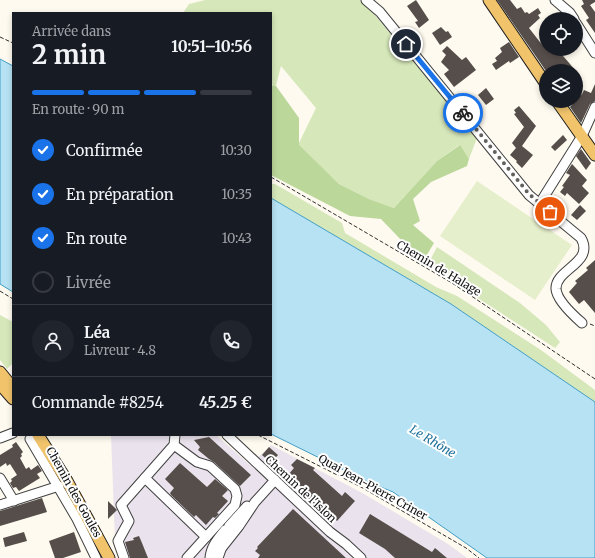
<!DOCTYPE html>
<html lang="fr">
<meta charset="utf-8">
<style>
:root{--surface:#171b24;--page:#20242c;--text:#f1f3f6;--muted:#9ea1a6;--line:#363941;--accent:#1a73e8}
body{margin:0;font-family:Merriweather,serif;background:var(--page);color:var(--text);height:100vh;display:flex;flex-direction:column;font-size:15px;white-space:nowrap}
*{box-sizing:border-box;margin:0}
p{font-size:13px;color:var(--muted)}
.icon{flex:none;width:22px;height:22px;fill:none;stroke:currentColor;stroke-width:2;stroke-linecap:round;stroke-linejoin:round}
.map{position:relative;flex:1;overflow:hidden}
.panel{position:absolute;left:12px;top:12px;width:260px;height:424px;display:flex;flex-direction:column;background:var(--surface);border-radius:0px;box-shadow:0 2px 6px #0003}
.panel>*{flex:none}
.controls{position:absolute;left:539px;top:12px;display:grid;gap:8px}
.controls a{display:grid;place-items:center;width:44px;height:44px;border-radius:50%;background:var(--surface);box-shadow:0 2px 6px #0003;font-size:20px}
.pin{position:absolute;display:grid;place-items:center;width:34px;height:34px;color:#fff;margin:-17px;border:2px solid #fff;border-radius:50%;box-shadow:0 1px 4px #0007}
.courier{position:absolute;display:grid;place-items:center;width:40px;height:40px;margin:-20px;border:3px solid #1a73e8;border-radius:50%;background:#fff;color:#222;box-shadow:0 1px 5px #0007}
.head em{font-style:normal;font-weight:700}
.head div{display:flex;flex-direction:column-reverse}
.head{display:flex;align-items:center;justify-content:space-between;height:68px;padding:0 20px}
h1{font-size:26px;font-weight:700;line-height:30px}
.bar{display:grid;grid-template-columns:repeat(4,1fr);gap:6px 4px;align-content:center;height:48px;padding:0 20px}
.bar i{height:5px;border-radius:3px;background:var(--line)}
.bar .current{background:var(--accent)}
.bar p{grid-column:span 4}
.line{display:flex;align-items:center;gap:10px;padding:0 20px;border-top:1px solid var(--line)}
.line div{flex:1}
.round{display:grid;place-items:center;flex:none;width:42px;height:42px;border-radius:21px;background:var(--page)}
ol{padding:0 20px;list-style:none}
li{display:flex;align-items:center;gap:12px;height:44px}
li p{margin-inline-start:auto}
li .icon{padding:4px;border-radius:50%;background:var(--accent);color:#fff;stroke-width:4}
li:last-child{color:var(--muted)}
li i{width:22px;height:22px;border:2px solid var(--line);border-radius:50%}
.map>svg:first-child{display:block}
</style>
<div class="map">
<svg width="595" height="558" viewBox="0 0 595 558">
<rect width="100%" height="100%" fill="#fefaef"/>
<polygon fill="#eae2ec" points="111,435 216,435 250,465 271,445 364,494 448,544 467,558 122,558 115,541"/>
<g fill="#d6e7ba">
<polygon points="205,0 360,0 369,8 477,138 469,159 459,145 437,161 394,208 369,199 339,184 298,145 316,108 281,66 276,86 271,86 271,13 183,13 189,4"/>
<polygon points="271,184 275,184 342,223 345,233 436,287 457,296 541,350 595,390 595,402 451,304 271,198"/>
<polygon points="437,247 520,303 546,325 560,342 555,348 430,267 428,264"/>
<polygon points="0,315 13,322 13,363 7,369 0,360"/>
</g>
<polygon fill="#bbd79a" points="271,86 276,86 299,118 299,145 339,184 369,199 394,208 437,161 460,145 469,159 467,166 431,182 413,199 420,221 413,225 434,243 425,258 404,243 381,219 350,216 271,175"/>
<polygon fill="#e6efcb" points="477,181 572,245 535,300 440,236"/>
<g fill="#b6e2f3" stroke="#419ec6">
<polygon points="0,59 13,66 13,292 0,284"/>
<polygon points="271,198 451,304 595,402 595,558 487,558 393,492 366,481 271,434"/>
</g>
<g fill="#564e4a">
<polygon points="416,0 429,20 419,28 415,22 418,21 407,6"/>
<polygon points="497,0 510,0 517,9 521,7 525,13 527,12 529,14 538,8 541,13 538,15 540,18 529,28 543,46 546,44 546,49 550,49 553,54 558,50 576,71 546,71"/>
<polygon points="582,0 595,0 595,2 590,5 595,12 595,33 586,20 589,18 581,6 584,4"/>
<polygon points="441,27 446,32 448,31 452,37 440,45 432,33"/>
<polygon points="509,42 519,57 510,63 509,61 496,70 492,64 497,61 495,58 502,52 500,48"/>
<polygon points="447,46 462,60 466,57 476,70 454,87 444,74 449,70 441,62 446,55 442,51"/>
<polygon points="595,84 595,101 590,104 581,123 570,107 582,94 584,90 591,93"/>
<polygon points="486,88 494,99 486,105 478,95"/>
<polygon points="519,106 536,126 522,146 533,155 522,168 516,162 517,161 510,155 516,148 512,143 524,127 514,114 516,113 514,110"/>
<polygon points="563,135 567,140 555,151 551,147"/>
<polygon points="581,149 591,163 586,170 576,156"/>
<polygon points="572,164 587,180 582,186 589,193 579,204 567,193 565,196 560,192 564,187 562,186 570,175 566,173"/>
<polygon points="580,205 586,211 577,220 571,215"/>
<polygon points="595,260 595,313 584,300 579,304 569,292 577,283 575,281 588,270 586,268"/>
<polygon points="209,437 251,475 240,486 214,462 209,459 198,450 200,447 194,440"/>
<polygon points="16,442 23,452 21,454 22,456 20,458 26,469 29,467 31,470 38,465 42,471 37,474 40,478 19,491 16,487 13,488 10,483 12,481 11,479 17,475 10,464 7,466 6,463 0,467 0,455 13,447 12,445"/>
<polygon points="269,447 278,455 271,463 262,455"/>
<polygon points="297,459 315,468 313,470 342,496 345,492 355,501 337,521 317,502 314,506 300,493 303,489 288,475 294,468 291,465"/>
<polygon points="180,463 207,487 215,479 228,490 222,496 228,501 217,513 219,514 215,518 213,517 206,525 196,515 194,517 171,495 170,493 174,488 165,479"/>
<polygon points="42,498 47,512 0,526 0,511"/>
<polygon points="108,501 117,510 108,519"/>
<polygon points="293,509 346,558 258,558 260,555 255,551 258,548 257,547"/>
<polygon points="370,514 432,552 435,548 447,558 395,558 385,549 359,533"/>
<polygon points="24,532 27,541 5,547 3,538"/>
<polygon points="74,532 81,552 63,558 55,558 49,541"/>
<polygon points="139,536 142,543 148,558 130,558 125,542 134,540 133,538"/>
</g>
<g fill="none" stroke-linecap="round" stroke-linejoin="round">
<g stroke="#414141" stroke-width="11">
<g id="minor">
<path d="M366,0l14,12 149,183 52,43c14,25 -26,31 -25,51 1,12 18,27 26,34"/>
<polyline points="555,0 570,13 574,19"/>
<polyline points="576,23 595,53"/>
<polyline points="540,203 582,136 595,107"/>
<polyline points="227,435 330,532 346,544 361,558"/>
<polyline points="0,438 13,433"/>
<polyline points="30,439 77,519 96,558"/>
<polyline points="174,445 197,462 210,466 235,489 237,496 235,505 187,558"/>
<polyline points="0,478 14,501"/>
<polyline points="145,478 206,537"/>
<polyline points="0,505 59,486"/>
<polyline points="220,550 239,526 255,502 275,480"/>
<polyline points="124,558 118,541 129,521 121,505 174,445 175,435"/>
<path d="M210,558c1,-12 8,-19 15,-28"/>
<polyline points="218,558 229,526 247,506"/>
</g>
</g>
<g stroke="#1f1f1f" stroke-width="13">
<g id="major">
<polyline points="489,0 546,84"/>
<polyline points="557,101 595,155"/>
<polyline points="0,372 13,388"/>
<polyline points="0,384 13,399"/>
<polyline points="38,435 67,481 109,558"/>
</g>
</g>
<g stroke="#303030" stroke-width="1" stroke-dasharray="4 2" stroke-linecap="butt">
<polyline points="0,37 13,43"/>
<polyline points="271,177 452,283 595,379"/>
<polyline points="0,291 13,299"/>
<polyline points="590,324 595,326"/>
<polyline points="258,435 361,487 466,548 479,558"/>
</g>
<use href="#minor" stroke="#fff" stroke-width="9"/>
<use href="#major" stroke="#f1c46c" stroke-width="11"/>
</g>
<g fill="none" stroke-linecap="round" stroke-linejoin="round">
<polyline stroke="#62615d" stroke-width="4" stroke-dasharray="0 7.2" points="463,113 529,194 550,212"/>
<polyline stroke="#1a73e8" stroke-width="5" points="406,44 463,113"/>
</g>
<g text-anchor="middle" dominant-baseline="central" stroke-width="4" stroke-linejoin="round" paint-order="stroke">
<g font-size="11" fill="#0e0e0e" stroke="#fff">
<text transform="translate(439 268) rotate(31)">Chemin de Halage</text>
<text transform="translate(373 487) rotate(29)">Quai Jean-Pierre Criner</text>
<text transform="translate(301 489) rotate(43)">Chemin de l'Islon</text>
<text transform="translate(74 492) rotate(61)">Chemin des Goules</text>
</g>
<g font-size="12" font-style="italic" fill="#1d6f99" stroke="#fff">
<text transform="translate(433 441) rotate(31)">Le Rhône</text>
</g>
</g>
</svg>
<div class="controls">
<a><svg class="icon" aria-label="locate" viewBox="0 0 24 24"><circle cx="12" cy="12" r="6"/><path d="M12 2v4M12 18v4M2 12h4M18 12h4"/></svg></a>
<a><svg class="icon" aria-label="layers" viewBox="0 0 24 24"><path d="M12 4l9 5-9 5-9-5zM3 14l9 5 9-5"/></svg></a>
</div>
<div class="pin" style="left:550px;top:212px;background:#ea580c"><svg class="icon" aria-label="bag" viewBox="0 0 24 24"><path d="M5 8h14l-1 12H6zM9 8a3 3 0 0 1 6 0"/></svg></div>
<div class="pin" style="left:406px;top:44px;background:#1f2937"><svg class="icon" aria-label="home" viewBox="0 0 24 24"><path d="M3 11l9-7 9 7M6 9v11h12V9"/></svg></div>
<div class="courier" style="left:463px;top:113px"><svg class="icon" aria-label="bike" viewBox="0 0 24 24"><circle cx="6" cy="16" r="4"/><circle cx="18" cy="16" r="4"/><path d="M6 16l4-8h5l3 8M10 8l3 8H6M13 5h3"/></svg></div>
<section class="panel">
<div class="head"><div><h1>2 min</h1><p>Arrivée dans</p></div><em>10:51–10:56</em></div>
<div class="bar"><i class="current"></i><i class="current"></i><i class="current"></i><i></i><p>En route · 90 m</p></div>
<ol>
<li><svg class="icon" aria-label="check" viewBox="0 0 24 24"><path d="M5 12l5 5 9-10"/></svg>Confirmée<p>10:30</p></li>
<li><svg class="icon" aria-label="check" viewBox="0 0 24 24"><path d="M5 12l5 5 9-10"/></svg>En préparation<p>10:35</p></li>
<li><svg class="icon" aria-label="check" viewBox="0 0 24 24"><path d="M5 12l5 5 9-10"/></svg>En route<p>10:43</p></li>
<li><i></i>Livrée</li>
</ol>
<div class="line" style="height:72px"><a class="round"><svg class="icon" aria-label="person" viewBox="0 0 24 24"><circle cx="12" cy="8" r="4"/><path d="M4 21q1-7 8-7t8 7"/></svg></a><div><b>Léa</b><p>Livreur · 4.8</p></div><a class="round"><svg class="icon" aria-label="phone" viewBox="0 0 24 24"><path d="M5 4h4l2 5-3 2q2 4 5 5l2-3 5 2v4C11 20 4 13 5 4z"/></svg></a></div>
<div class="line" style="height:52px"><div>Commande #8254</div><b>45.25 €</b></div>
</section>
</div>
